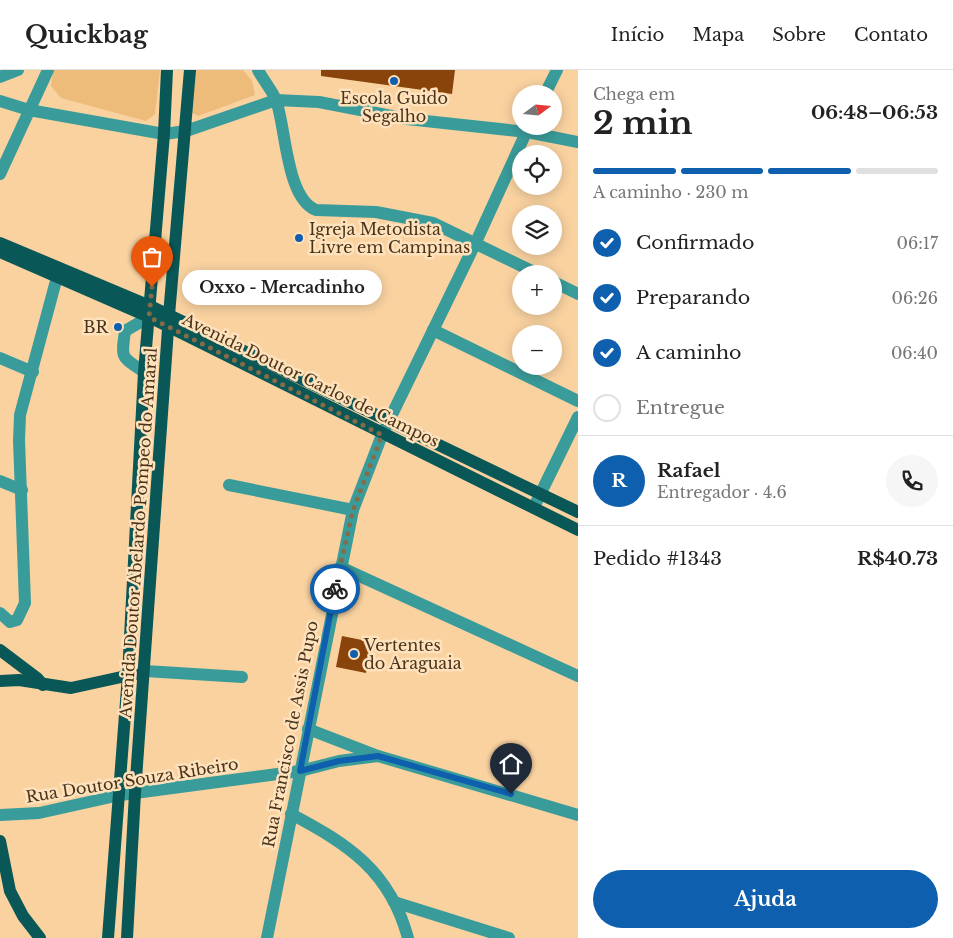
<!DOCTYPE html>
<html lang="pt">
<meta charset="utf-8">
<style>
:root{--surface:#fff;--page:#f6f6f6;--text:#222;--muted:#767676;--line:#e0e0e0;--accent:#0e5fae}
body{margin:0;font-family:"Libre Baskerville",serif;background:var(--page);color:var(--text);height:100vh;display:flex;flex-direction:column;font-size:19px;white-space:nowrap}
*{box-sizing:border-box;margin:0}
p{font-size:16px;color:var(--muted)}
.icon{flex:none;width:28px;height:28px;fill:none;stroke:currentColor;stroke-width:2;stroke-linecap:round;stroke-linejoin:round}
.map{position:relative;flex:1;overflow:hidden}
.sheet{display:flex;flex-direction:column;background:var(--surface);width:375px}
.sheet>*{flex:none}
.needle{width:32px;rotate:74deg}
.tools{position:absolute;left:512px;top:15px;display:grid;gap:10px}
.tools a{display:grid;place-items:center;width:50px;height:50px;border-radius:50%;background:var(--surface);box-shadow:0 2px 12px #0003;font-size:25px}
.pin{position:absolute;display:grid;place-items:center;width:42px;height:42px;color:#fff;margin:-51px -21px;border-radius:50% 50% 50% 0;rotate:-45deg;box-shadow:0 0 5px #0007}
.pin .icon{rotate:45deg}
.courier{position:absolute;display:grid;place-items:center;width:50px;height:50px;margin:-25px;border:4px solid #0e5fae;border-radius:50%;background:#fff;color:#222;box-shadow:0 1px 6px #0007}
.bubble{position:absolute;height:35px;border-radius:18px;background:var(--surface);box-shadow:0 2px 12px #0003;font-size:16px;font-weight:700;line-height:35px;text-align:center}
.head em{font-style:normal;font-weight:700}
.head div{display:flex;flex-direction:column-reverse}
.head{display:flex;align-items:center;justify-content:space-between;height:85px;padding:0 15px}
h1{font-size:32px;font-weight:700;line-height:38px}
.bar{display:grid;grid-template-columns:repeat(4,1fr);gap:8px 5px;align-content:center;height:60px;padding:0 15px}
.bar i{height:6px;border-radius:4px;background:var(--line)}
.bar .active{background:var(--accent)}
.bar p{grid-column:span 4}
.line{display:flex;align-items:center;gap:12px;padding:0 15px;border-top:1px solid var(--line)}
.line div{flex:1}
.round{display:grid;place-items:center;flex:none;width:52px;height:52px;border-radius:26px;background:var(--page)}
ol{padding:0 15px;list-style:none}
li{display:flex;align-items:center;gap:15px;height:55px}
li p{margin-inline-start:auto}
li .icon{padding:5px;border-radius:50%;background:var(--accent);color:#fff;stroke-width:4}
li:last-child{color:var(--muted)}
li i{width:28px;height:28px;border:2px solid var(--line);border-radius:50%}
.action{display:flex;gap:10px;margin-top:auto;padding:10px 15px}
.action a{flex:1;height:58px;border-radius:30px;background:var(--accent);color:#fff;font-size:20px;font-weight:700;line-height:58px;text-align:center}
header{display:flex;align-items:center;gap:30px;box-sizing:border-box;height:70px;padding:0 25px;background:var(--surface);border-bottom:1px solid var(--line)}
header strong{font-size:24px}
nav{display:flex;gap:28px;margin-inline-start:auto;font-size:18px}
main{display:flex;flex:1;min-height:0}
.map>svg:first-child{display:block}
</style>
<header>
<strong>Quickbag</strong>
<nav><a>Início</a><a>Mapa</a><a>Sobre</a><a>Contato</a></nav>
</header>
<main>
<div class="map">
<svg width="578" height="868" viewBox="0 0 578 868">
<rect width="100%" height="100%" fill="#f9d2a0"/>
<g fill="#edbb7a">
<polygon points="53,0 160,0 155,44 146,51 61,28 51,16"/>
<polygon points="193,0 243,0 252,11 255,25 198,46 190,41"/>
</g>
<g fill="#88440a">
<polygon points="321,0 455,0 452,24 321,6"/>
<polygon points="342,566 372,572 366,603 336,597"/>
</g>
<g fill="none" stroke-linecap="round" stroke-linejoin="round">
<g stroke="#3a9c9a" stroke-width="12">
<path d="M258,0c5,10 14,20 18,30 10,28 10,98 40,110l60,2 57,11 105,51"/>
<polyline points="0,7 18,0"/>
<polyline points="545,24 557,0"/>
<polyline points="0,31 29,40 164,64 186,61 276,30 319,32 407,49 527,62 578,72"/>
<polyline points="0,104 48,0"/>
<polyline points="554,212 578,224"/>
<polyline points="433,260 578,331"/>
<polyline points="0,288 33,302"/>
<path d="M144,302c-23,-16 -23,-12 -19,-41l24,-14"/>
<polyline points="0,411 22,420"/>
<polyline points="229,415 353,440"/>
<polyline points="534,437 578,347"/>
<polyline points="340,497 578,606"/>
<polyline points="0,543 10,552 17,550 25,533 19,370 20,345 57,207"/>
<polyline points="145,601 242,607"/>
<polyline points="308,659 378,686 578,745"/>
<path d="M291,744c57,30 99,57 117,124"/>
<polyline points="0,745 39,743 120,725 300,701 339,691 378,686"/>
<polyline points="394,832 509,868"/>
<polyline points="267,868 353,440 382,365 476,172 529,56"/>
</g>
<g stroke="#095756" stroke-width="12">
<polyline points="0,173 150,236 578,442"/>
<polyline points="0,182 149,247 578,460"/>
<polyline points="0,580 37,608 43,615"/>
<polyline points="0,611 19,610 71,618 135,604"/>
<polyline points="0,771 10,821 23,846 40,868"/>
<polyline points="108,868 128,605 144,302 164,64 167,0"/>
<polyline points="127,868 135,723 169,245 190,0"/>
</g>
</g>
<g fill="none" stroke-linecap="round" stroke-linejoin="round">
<polyline stroke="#866b49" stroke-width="5" stroke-dasharray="0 9" points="152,217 149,247 382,365 353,440 335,519"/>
<polyline stroke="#0e5fae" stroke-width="6" points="335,519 300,701 339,691 378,686 511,724"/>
</g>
<g fill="#0e5fae" stroke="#ffe1bc" stroke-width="2">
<circle cx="394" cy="11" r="5"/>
<circle cx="299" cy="168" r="5"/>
<circle cx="118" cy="257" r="5"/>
<circle cx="354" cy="584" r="5"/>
</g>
<g text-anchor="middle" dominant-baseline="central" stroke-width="5" stroke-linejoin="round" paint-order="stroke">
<g font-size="16" fill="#48341a" stroke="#ffe1bc" text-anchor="start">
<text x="394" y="28" text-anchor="middle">Escola Guido<tspan x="394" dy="18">Segalho</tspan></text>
<text x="309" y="159">Igreja Metodista<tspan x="309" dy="18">Livre em Campinas</tspan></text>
<text x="108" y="257" text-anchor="end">BR</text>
<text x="364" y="575">Vertentes<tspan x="364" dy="18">do Araguaia</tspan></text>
</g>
<g font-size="16" fill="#48341a" stroke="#ffe1bc">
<text transform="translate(311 310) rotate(26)">Avenida Doutor Carlos de Campos</text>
<text transform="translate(138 463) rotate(-86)">Avenida Doutor Abelardo Pompeo do Amaral</text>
<text transform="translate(290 664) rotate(-79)">Rua Francisco de Assis Pupo</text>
<text transform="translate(132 710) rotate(-9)">Rua Doutor Souza Ribeiro</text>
</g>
</g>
</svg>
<div class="tools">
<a><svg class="needle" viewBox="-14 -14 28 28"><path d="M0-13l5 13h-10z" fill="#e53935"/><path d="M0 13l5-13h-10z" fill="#767676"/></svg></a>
<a><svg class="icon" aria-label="locate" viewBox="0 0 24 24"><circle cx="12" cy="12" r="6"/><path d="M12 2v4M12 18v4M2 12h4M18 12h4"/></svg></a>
<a><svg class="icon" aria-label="layers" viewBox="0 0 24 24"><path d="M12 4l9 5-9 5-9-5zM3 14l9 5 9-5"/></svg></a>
<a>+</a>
<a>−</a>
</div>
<div class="pin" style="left:152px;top:217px;background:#ea580c"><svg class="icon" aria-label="bag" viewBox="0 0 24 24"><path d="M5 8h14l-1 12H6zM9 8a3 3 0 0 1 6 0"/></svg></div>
<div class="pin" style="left:511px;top:724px;background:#1f2937"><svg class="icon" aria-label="home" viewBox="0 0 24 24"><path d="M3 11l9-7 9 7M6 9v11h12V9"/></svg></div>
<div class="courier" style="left:335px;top:519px"><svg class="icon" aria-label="bike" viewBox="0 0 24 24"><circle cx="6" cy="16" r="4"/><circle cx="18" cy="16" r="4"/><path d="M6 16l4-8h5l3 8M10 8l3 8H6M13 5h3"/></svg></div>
<div class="bubble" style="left:182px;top:200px;width:200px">Oxxo - Mercadinho</div>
</div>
<section class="sheet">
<div class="head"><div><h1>2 min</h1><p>Chega em</p></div><em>06:48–06:53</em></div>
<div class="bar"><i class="active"></i><i class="active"></i><i class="active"></i><i></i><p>A caminho · 230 m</p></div>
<ol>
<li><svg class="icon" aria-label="check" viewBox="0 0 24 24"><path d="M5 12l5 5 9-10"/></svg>Confirmado<p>06:17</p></li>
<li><svg class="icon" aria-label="check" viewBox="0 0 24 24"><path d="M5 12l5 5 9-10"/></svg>Preparando<p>06:26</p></li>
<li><svg class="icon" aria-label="check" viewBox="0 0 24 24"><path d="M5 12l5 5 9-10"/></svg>A caminho<p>06:40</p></li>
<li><i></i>Entregue</li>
</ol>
<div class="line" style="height:90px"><b class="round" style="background:var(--accent);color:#fff">R</b><div><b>Rafael</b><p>Entregador · 4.6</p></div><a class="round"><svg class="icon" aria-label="phone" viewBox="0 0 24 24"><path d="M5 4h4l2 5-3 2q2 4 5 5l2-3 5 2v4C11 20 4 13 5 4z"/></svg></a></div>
<div class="line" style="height:65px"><div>Pedido #1343</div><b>R$40.73</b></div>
<div class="action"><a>Ajuda</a></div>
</section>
</main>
